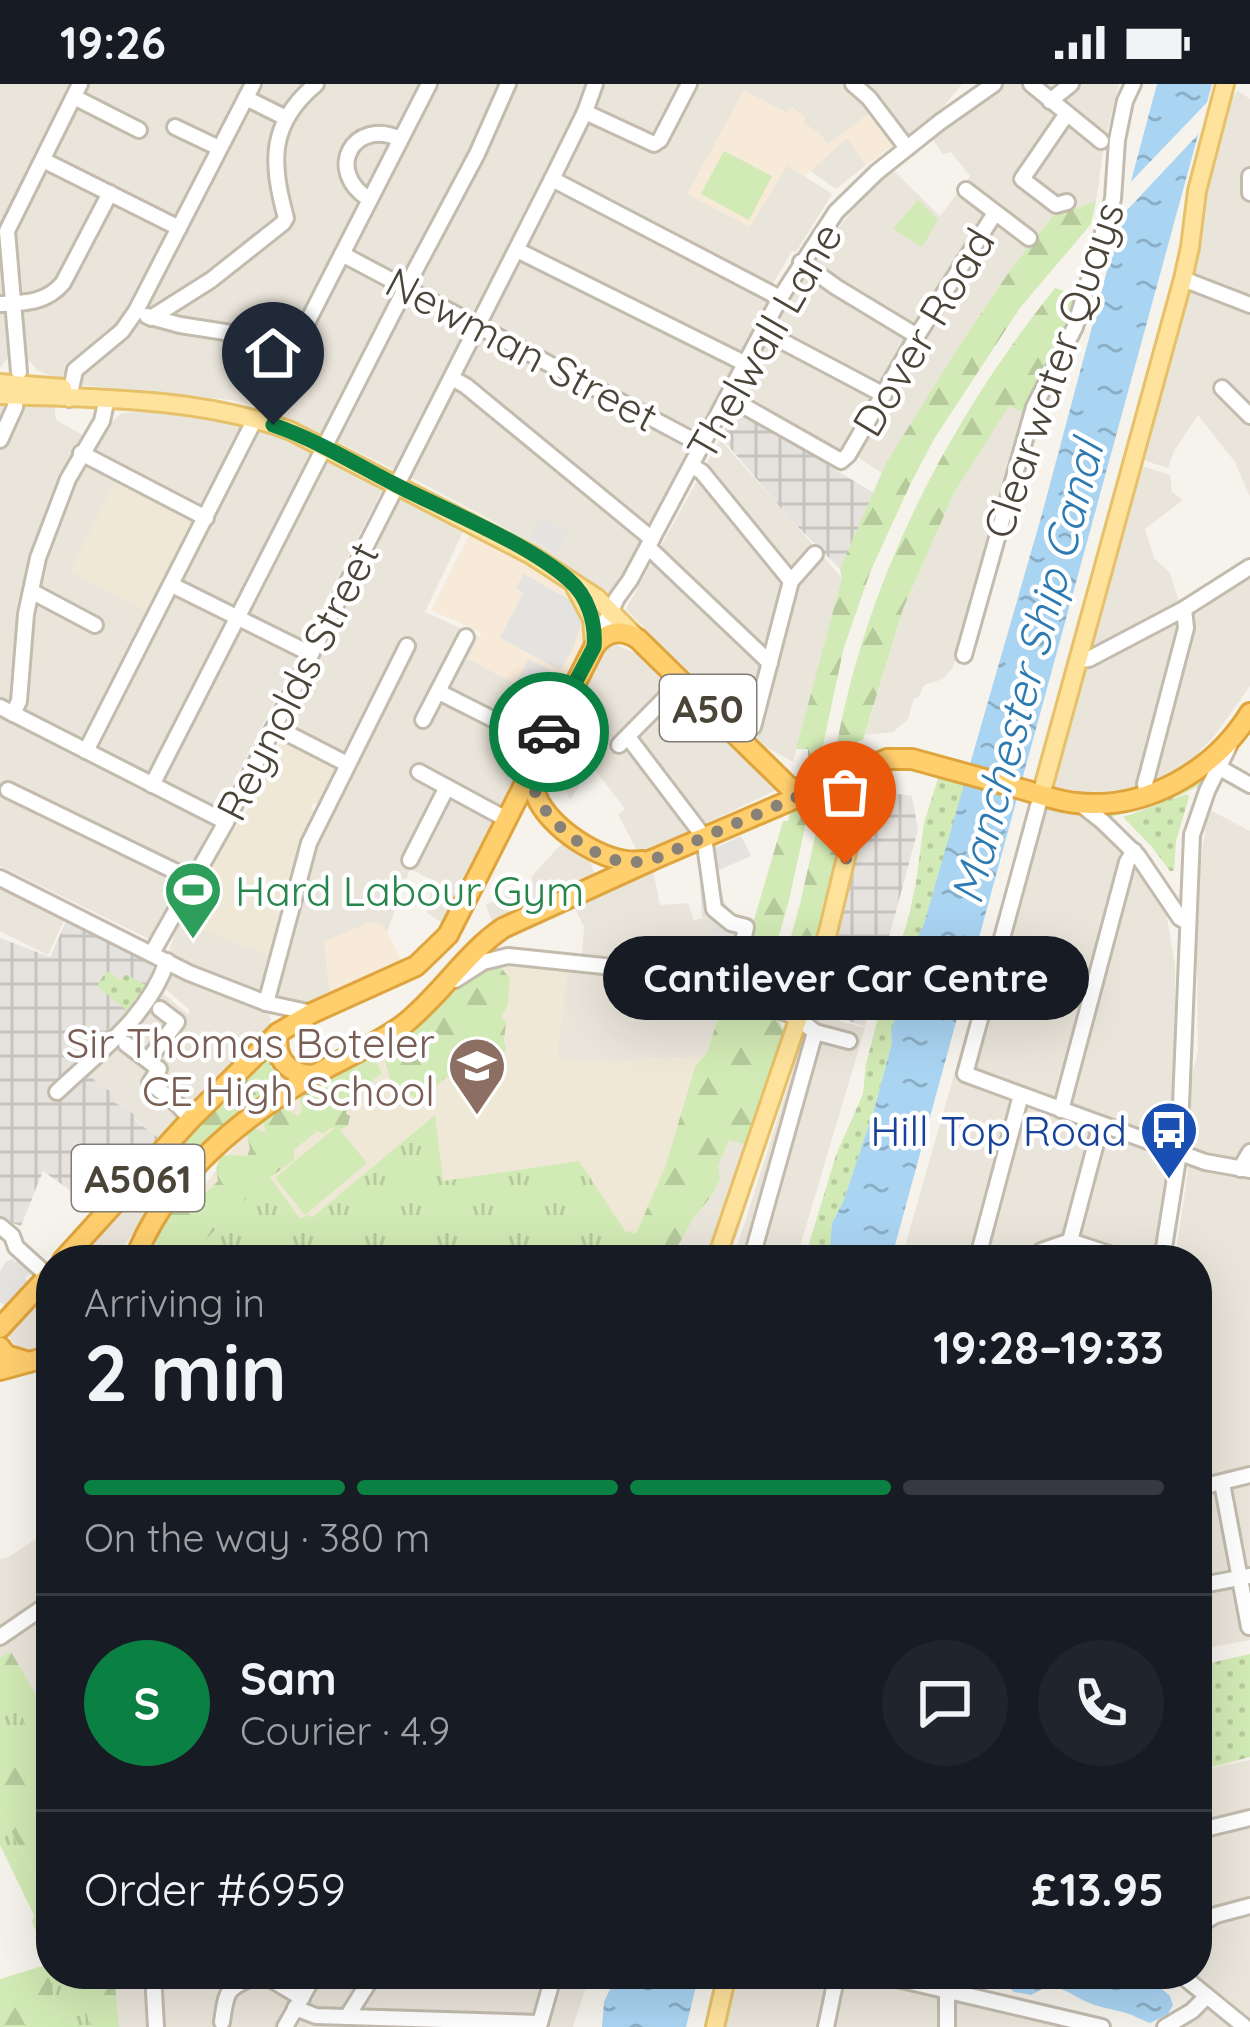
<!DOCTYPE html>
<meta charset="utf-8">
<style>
:root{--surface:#171b24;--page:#20242c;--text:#f1f3f6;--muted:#9ea1a6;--line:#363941;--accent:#0b8043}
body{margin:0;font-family:Quicksand,sans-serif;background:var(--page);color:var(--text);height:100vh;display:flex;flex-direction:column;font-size:45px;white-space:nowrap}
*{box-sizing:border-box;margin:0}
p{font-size:39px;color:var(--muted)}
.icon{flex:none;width:66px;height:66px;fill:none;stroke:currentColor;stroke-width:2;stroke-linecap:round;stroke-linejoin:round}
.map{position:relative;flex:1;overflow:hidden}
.side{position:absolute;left:36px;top:1161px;width:1176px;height:744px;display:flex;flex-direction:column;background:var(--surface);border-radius:48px;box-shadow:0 12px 48px #0002}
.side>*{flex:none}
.pin{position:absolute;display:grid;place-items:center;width:102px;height:102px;color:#fff;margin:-123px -51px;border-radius:50% 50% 50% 0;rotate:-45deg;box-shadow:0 0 12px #0007}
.pin .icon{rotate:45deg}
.courier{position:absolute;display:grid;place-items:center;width:120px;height:120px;margin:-60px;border:9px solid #0b8043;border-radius:50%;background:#fff;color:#222;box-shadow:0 3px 15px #0007}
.bubble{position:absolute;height:84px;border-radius:42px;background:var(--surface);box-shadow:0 12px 48px #0002;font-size:39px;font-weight:700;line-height:84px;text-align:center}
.headline em{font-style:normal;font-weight:700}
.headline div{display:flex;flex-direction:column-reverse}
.headline{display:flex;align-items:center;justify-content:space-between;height:204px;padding:0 48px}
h1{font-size:78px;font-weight:700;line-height:90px}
.bar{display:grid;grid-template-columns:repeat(4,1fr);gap:18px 12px;align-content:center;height:144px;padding:0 48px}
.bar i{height:15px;border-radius:9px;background:var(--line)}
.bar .selected{background:var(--accent)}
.bar p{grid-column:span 4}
.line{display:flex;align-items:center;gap:30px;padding:0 48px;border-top:3px solid var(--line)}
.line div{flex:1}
.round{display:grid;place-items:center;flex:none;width:126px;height:126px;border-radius:63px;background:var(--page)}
.status{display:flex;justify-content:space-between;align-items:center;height:84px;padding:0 60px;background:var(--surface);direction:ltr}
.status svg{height:33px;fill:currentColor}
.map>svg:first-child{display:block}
</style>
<div class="status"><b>19:26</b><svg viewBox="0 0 49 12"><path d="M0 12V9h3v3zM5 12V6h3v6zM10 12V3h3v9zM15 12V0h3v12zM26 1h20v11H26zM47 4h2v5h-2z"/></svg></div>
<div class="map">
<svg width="1250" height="1943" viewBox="0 0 1250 1943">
<defs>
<pattern id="industrial-grid" width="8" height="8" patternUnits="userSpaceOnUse" patternTransform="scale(3)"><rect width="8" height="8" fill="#e6e2dd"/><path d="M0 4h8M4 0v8" fill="none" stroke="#c7c3be"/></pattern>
<pattern id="grass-dots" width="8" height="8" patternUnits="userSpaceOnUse" patternTransform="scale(3)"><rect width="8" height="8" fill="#d2eab5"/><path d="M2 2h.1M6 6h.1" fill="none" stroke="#b6ca9c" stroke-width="1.8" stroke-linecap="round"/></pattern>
<pattern id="forest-firs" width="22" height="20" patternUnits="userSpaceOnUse" patternTransform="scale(3)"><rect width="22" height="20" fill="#d2eab5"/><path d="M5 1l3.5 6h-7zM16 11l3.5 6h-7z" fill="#b6ca9c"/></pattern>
<pattern id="park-tufts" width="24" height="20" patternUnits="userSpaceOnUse" patternTransform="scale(3)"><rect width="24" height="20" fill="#d2eab5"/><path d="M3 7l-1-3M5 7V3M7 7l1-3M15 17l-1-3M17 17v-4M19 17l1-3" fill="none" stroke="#b6ca9c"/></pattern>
<pattern id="water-ripples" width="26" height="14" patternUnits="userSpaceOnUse" patternTransform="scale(3)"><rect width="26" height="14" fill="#a9d4f2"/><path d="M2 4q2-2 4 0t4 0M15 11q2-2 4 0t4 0" fill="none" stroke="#8caec5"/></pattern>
</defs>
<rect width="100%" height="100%" fill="#f6f3ec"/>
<g fill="#eae5da">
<polygon points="0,0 962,0 938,29 894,61 869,30 828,60 818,48 802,39 805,34 792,23 787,29 743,6 788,82 832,110 796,168 792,167 774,198 770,215 686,376 611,510 493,437 416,396 271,326 230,316 71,300 37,286 30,277 9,272 0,284"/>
<polygon points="1004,0 1119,0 1105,55 1096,117 1053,132 1011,185 960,261 883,390 843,363 838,370 736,312 787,218 825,161 868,106 893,86 940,132 970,92 951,68 943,70 932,55"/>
<polygon points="1238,7 1250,15 1250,413 1235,378 1198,331 1174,367 1168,384 1143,376 1189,189 1202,110 1224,22"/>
<polygon points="847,53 866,81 836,105 809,86"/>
<polygon points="0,318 54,318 56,336 84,352 74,372 200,436 89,367 103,345 122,329 188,325 263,340 382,406 153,857 0,782"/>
<polygon points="1009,321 1027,330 960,567 952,585 943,595 924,601 918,614 914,614 908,635 893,648 865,651 903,525 954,409"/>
<polygon points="720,355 842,494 793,678 753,656 696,601 696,598 626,525"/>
<polygon points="1139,381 1170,391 1172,408 1183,416 1145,445 1154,474 1170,489 1179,518 1196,530 1250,493 1250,602 1215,651 1185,683 1160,695 1124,706 1082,708 1050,702"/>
<polygon points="403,411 463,448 425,528 479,553 468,575 552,619 444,840 426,828 434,797 410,785 387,848 382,841 330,913 307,923 168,871 179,836 281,876 305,787 358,678 286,643"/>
<polygon points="605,556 642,572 740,665 776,706 639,771 618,730 625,725 592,682 570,716 564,702 536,683"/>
<polygon points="1033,715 1087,729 1129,769 1164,816 1175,881 1175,1050 1171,1116 1153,1176 901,1176"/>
<polygon points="1208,725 1250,747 1250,1556 1197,1566 1197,1176 1175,1176 1192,1058 1182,1054 1187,1012 1198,967 1196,811"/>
<polygon points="565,756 586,769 596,792 494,843 486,821 533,797 531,793"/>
<polygon points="652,781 660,821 688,819 694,837 709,832 715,862 707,902 582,871 584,843 571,817"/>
<polygon points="0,796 67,830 48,871 0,847"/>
<polygon points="568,885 645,894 732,918 711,973 593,978 556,975"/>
<polygon points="173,889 264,922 271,935 267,948 164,1058 135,1035 136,1032 114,1018 115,1010 97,999 86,986 160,907 188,930 190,926 163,903"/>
<polygon points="811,929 865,944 796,1176 733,1176"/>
<polygon points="731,1056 747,1061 707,1176 670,1176 693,1135 712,1111 720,1095 717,1083"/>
<polygon points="149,1092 164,1108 113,1176 107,1176 89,1156"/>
<polygon points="51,1194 51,1266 23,1270 5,1248"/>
<polygon points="51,1445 51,1636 11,1569 0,1574 0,1475 9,1473"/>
<polygon points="1250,1676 1250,1943 1164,1943 1211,1920 1194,1890 1197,1890 1197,1687"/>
<polygon points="114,1890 307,1890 277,1943 119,1943"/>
<polygon points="327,1890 590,1890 573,1943 297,1943"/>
<polygon points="732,1890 948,1890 942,1916 1072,1943 720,1943"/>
</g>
<g fill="#f7ead8">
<polygon points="744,6 786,29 791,23 806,34 803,39 818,48 828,60 869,30 894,61 866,81 847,54 805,92 787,82 750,143 687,110"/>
<polygon points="470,449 542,485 582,520 587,551 552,619 468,575 481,549 431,526"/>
<polygon points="370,838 383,841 403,879 330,913 324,858"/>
</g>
<g fill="url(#industrial-grid)">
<polygon points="734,325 874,409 840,485 790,435 721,353"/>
<polygon points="880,707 912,712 918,746 865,942 808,925 838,833 862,747 864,727"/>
<polygon points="69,831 137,868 157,887 147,902 125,891 122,896 130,929 86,986 97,999 115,1010 114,1018 137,1032 135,1036 164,1058 104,1131 43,1087 21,1142 0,1135 0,854 50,873"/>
</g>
<g fill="#efe8d6">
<polygon points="117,393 200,435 152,531 70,487"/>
<polygon points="281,657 334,682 335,686 319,718 311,721 313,728 301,755 284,817 278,819 281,828 270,872 179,836 203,793 247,726"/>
<polygon points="495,878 568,885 557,975 593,978 711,973 631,1176 148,1176 240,1055 288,1011 411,943 446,917 468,892"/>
</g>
<g fill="url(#grass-dots)">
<polygon points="939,691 966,699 924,840 914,860 909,893 891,946 892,959 874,1026 843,1118 832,1139 829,1176 804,1176 836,1071 863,1010 866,980 888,895 908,836 916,798 924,739"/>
<polygon points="1197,695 1203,700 1170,716 1187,710 1189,713 1176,757 1174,787 1170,787 1151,762 1123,733 1160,720 1111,733 1106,734 1103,730 1103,726"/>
<polygon points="106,887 121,896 126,890 147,902 130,929 97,902"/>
<polygon points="1250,1570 1250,1673 1197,1687 1197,1582"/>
</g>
<g fill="url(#forest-firs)">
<polygon points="1096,117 1091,140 1020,224 934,355 910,401 871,486 844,563 816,694 808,672 808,665 796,665 842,494 840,485 886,379 960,261 1011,185 1053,132"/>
<path d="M1055,204l20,6 2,4c-7,27 -21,46 -34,70 -8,15 -12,30 -16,46l-18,-8 -55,87 -51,116 -40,131 -6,2 -2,14 -22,11c28,-177 111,-340 222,-479z"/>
<polygon points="824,713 828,719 844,725 842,730 845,738 826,823 800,904 790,912 774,913 800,820"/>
<polygon points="811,716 789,816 763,909 741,896 754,836 783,737 788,737 790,728"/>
<polygon points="490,882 500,882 510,895 508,920 501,933 506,938 504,957 506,966 500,974 500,983 490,986 488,994 459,998 446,993 419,1016 391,998 381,964 411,947 472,892"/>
<polygon points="725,913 759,923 755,932 765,934 769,930 780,938 785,951 747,1061 730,1056 718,1082 720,1095 712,1111 693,1135 670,1176 611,1176 628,1147 636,1150 666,1081 695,983 707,969"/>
<polygon points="371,969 382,989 347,1017 346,1030 350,1032 348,1041 338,1047 332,1043 323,1050 317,1047 294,1066 294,1076 268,1095 298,1135 308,1131 314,1134 298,1176 148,1176 157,1161 152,1152 164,1134 202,1112 218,1097 216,1084 221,1071 247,1072 250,1065 247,1051 255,1044 266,1049 263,1038 272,1028 285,1024 298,1032 302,1027 299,1010"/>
<polygon points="254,975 266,975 280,985 284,1003 170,1115 149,1092"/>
<polygon points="11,1568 51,1636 51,1649 40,1667 51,1685 51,1837 48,1818 0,1726 0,1671 21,1648 0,1589 0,1574"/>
<polygon points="49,1880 58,1943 0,1943 0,1895"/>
<polygon points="64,1890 114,1890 119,1943 90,1943 85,1921 69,1909"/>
</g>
<g fill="url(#park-tufts)">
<polygon points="918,116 938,136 922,163 893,145"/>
<polygon points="435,1031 443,1097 579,1077 633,1159 623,1176 185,1176 269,1092 304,1140"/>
<polygon points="0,1589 25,1638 21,1648 27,1661 0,1678"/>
<polygon points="0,1726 51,1824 51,1890 64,1890 69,1908 76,1904 87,1913 85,1921 90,1943 58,1943 49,1880 32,1838 34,1832 32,1827 0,1761"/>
</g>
<g fill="#d2eab5">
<polygon points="724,67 772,92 749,136 701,110"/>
<polygon points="337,1042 367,1079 305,1131 275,1094"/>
</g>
<g fill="#e5e3e0">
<polygon points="541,434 568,449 555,469 530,453"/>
<polygon points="524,490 571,517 582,537 573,565 560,586 500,554 523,509 516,504"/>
<polygon points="529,575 562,593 549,617 516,598"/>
<polygon points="741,752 751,772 712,789 710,766"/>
<polygon points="717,801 730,829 754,836 739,904 709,898 715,862 709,833 702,833 700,802"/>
<polygon points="13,1175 15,1179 19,1176 32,1187 25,1194 29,1199 7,1223 0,1218 0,1188 5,1178"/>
</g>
<g fill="url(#water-ripples)">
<polygon points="1157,0 1212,0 891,1176 829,1176 832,1139 843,1118 874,1026 892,959 891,946 909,893 914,860 924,840 1042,430"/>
<polygon points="617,1890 699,1890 686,1943 602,1943 604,1918"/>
<path d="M993,1890h151l26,22 3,9 -5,9 -18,9c-9,-3 -18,-9 -27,-11 -12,-3 -26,-5 -38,-11 -12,-5 -22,-15 -37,-14 -6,1 -11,5 -17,8l-17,-3z"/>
</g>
<polygon fill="#f6f3ec" points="1215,10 1206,42 1113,141 1122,107"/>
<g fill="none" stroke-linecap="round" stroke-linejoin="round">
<g stroke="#c2bbae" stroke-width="20">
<g id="minor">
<polyline points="853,0 869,14 907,64"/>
<polyline points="1031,0 1101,57"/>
<polyline points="74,13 139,46"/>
<polyline points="246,14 286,34"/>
<polyline points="1050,17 1071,0"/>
<polyline points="585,28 654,60 660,56 689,0"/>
<polyline points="1066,31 1022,95 1056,121 1067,118"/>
<polyline points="175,43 219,64"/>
<polyline points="43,76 179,144"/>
<polyline points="1250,92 1250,109"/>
<polyline points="552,95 780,214"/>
<polyline points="966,106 1029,154"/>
<path d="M369,115c-45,-28 -16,-82 31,-60"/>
<polyline points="517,166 746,280"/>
<polyline points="342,170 702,361"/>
<polyline points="801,178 836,203 917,252"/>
<polyline points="1183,195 1250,221"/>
<path d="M0,220c25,-1 46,-1 63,-21l47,-90"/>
<polyline points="147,232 180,241 296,259"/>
<path d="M151,234l60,-38 72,-57 3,-5c-15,-55 -18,-94 30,-134"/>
<polyline points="763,247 884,311"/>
<polyline points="19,288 7,147 80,0"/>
<polyline points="452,294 466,302 652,455"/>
<polyline points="1222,304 1250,332"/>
<polyline points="728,313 841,377 848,371 917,252 995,129"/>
<polyline points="69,315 75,286 122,247 136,227 253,0"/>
<polyline points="265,321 429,0"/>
<polyline points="0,356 15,323 16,305"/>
<polyline points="81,369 206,434"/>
<polyline points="692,382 702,388 791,497"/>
<polyline points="648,463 770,579"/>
<polyline points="172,501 311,570"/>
<polyline points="31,507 95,541"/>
<polyline points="596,558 617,514 630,496 780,214 836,128 877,88 940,38 994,0"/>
<polyline points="964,571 1034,323 1075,243 1113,115 1117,56 1125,17 1133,0"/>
<polyline points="1079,576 1089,575 1184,525 1250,483"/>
<polyline points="439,608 542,660"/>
<polyline points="0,623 226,738"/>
<polyline points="13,630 19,617 26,530 38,474 68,395 102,337 107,314"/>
<polyline points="423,636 466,553"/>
<polyline points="275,643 347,680"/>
<polyline points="753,643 791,497 815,470"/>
<polyline points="628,653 704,753 714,825 731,839 746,843 732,911"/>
<polyline points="619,661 681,598"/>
<polyline points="86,667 255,335"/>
<polyline points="1218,683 1250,701"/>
<polyline points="419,688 506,735"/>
<polyline points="152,701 403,209 477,70 508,0"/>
<polyline points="8,706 191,795"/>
<polyline points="1147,710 1145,700 1186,544 1184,525"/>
<polyline points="1041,711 965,990 1205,1078 1250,1086"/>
<polyline points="1079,719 1102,737 1138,772 1180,834 1187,838"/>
<polyline points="410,776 447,703"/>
<polyline points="0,794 189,889 266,919 312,929"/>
<polyline points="152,869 226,738 552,95 585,28 595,0"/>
<polyline points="455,896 483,878 508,872 613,883 650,889 753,917 795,932 815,948"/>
<polyline points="266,919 309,759 407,562"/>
<polyline points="126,960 159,985 150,999 176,1019 191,1035"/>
<polyline points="148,976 177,938 160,925"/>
<path d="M57,1008c41,-39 92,-76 110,-131"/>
<polyline points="1061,1026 1127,778 1134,767"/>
<polyline points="1101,1040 1070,1157 1127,1176"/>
<polyline points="1240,1085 1250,1068"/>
<polyline points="0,1142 12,1152 16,1163 48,1192"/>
<polyline points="1041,1167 1070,1157"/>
<polyline points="751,1176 815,948 849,957"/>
<polyline points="977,1176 1021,1011"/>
<polyline points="1162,1176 1179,1069 1192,751 1207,707 1229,662"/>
<polyline points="1222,1399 1249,1543"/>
<polyline points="1197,1404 1250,1391"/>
<polyline points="1197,1502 1250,1492"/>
<polyline points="0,1553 51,1518"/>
<polyline points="1209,1744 1250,1734"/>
<polyline points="1197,1842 1216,1831 1250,1822"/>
<polyline points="153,1890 156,1943"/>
<polyline points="262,1890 302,1914"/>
<polyline points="876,1890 1102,1943"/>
<polyline points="1180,1890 1245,1943"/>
<polyline points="295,1924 316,1932 540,1939 554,1890"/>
<polyline points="347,1933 374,1890"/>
<path d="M222,1938c5,-36 5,-32 37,-48"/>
<polyline points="285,1943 315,1890"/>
<polyline points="826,1943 837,1890"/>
<polyline points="947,1943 947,1909"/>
<polyline points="1165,1943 1192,1927 1207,1912"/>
</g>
</g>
<g stroke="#e6c16a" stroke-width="22">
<g id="major">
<polyline points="0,299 63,304"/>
<path d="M0,311c94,3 201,2 291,36l240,124 66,43 41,41"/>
<polyline points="575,503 592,535 594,563"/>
<polyline points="1041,711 1183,195 1190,163 1197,107 1225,0"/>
<polyline points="716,1176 828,848 853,744 856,711 853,688"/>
<polyline points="715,1943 727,1890"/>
</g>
</g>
<g stroke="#e0a43c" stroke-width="24">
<g id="highway">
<path d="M532,681c0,12 1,26 7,37 17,31 69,64 104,59"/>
<path d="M278,949c-4,26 10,42 37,42"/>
<path d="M63,1176l128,-141 87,-86 34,-20 104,-47 32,-31 146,-288c11,-16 28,-19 44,-8l150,147 19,7"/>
<path d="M135,1176c26,-74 98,-135 162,-175 34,-22 73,-36 106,-60 37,-29 62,-71 100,-97l151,-69 233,-100h25c37,10 73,20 109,30 18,5 36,12 55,14 70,8 138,-32 174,-90"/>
<polyline points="0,1244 51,1189"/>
<polyline points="0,1263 6,1271 29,1278"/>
<polyline points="0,1286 51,1272"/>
</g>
</g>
<use href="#minor" stroke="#fff" stroke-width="14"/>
<use href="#major" stroke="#ffe39c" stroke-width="16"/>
<use href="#highway" stroke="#ffcf6e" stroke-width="18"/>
</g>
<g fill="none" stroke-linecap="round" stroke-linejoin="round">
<path stroke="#878178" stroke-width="12" stroke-dasharray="0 21.6" d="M549,648c-5,10 -15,23 -17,34 -8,42 56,92 93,96 10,1 20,-1 29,-3l182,-79 19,22 -2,26 -8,36"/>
<path stroke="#0b8043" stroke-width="15" d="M273,341c44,15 84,40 125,61 51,26 129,57 171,94 19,16 27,43 25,67l-45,85"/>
</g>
<defs>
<g id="stadium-pin" transform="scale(3)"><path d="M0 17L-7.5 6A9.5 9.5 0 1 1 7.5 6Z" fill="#2e9e5b" stroke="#fff"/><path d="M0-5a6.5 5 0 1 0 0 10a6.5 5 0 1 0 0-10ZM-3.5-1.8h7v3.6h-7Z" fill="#fff"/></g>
<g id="school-pin" transform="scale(3)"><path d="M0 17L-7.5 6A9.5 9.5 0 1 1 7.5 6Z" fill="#8d6e63" stroke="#fff"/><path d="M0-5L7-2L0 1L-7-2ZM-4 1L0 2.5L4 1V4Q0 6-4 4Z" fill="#fff"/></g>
<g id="bus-pin" transform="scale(3)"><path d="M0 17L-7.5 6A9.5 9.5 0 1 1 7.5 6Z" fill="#1a4fb4" stroke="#fff"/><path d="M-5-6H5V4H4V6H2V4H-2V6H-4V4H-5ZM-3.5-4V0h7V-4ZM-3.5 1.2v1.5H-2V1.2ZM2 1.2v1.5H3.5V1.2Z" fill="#fff"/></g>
</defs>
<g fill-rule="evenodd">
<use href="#stadium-pin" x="193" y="806"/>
<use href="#school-pin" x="477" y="982"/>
<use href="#bus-pin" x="1169" y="1046"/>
</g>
<g text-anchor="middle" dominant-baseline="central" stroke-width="9" stroke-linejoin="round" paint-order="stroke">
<g fill="#fff" stroke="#817c74" stroke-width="3">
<rect x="660" y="591" width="96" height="66" rx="9"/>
<rect x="72" y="1061" width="132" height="66" rx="9"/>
</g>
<g font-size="39" font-weight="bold" fill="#4b4439">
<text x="708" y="624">A50</text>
<text x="138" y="1094">A5061</text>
</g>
<g font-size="42" fill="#4b4439" stroke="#fff">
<text transform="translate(923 248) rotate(-59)">Dover Road</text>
<text transform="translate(764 257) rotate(-60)">Thelwall Lane</text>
<text transform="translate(522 265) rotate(28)">Newman Street</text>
<text transform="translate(1053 286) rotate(-71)">Clearwater Quays</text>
<text transform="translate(297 597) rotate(-63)">Reynolds Street</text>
</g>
<g font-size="42" fill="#27864d" stroke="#fff" text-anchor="start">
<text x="235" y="806">Hard Labour Gym</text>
</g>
<g font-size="42" fill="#785e54" stroke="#fff" text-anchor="end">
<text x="435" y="958">Sir Thomas Boteler<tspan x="435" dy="48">CE High School</tspan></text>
</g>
<g font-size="42" fill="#164399" stroke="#fff" text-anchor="end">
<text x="1127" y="1046">Hill Top Road</text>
</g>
<g font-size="45" font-style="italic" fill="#2e7ab2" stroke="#fff">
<text transform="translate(1026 588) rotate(-75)">Manchester Ship Canal</text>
</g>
</g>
</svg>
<div class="pin" style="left:845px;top:780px;background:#ea580c"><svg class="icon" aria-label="bag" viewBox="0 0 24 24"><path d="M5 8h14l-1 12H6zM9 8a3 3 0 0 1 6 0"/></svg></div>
<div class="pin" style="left:273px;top:341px;background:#1f2937"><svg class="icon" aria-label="home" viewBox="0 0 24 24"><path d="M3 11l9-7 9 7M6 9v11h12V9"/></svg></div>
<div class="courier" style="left:549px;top:648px"><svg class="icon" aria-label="car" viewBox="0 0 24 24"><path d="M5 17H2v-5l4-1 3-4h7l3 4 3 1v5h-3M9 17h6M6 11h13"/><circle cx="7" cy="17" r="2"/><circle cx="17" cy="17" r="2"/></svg></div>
<div class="bubble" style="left:603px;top:852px;width:486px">Cantilever Car Centre</div>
<section class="side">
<div class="headline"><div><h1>2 min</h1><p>Arriving in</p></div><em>19:28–19:33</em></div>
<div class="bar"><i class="selected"></i><i class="selected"></i><i class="selected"></i><i></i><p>On the way · 380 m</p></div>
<div class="line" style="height:216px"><b class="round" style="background:var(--accent);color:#fff">S</b><div><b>Sam</b><p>Courier · 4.9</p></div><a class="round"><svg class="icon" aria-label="chat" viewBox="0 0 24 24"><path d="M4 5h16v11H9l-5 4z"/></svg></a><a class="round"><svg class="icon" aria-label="phone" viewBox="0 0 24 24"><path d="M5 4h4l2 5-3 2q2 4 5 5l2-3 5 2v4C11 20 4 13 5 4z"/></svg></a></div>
<div class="line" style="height:156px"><div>Order #6959</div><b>£13.95</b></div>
</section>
</div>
